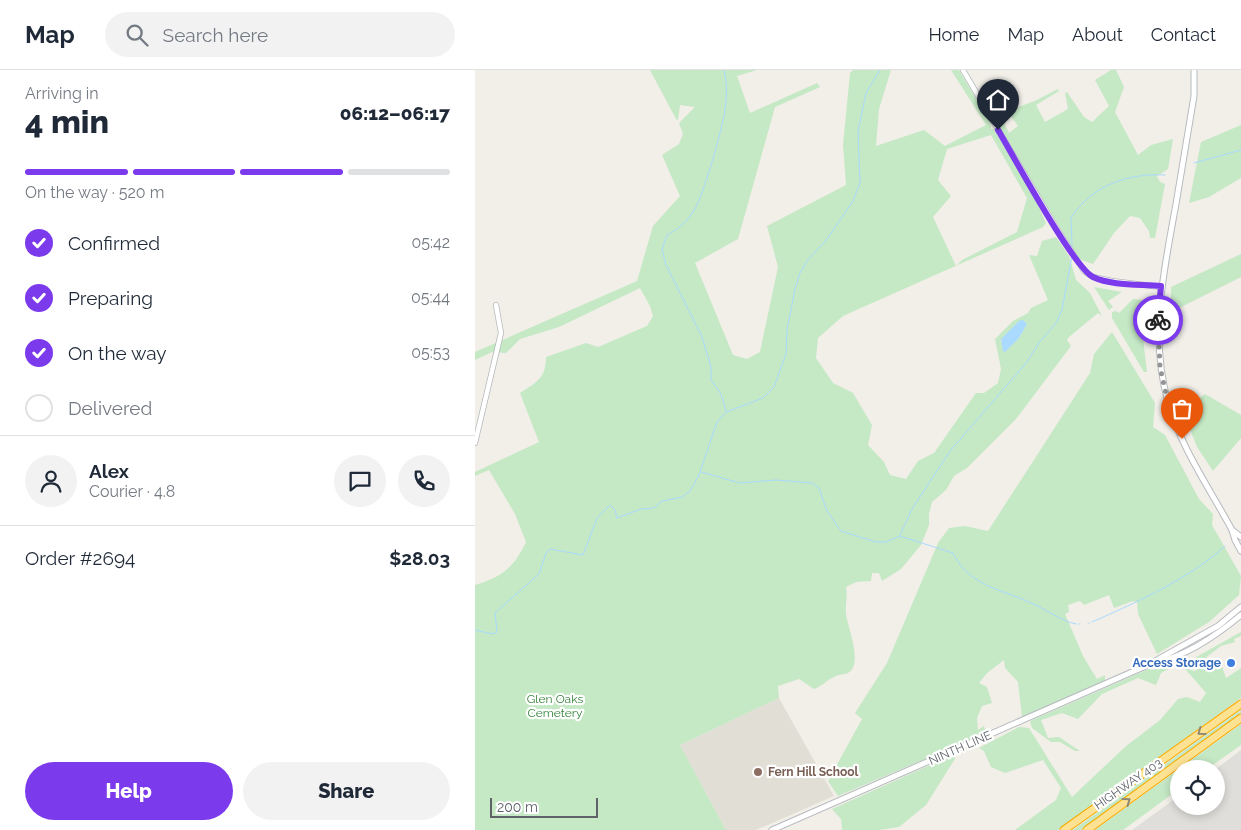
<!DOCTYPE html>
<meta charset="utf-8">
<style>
:root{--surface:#fff;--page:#f2f2f3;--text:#1f2937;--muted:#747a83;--line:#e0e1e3;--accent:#7c3aed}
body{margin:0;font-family:Raleway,sans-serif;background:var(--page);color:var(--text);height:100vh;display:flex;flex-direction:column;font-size:19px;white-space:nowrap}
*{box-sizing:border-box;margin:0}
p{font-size:16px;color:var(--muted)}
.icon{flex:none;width:28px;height:28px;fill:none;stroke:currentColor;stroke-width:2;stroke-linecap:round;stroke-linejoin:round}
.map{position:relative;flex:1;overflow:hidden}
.panel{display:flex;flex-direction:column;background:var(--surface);width:475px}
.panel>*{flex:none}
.buttons{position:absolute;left:695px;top:690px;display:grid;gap:10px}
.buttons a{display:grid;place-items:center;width:55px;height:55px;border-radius:50%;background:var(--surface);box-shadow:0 2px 8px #0003;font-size:25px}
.scale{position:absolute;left:15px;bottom:12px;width:108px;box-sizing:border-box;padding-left:5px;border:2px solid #5f6368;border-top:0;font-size:14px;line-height:18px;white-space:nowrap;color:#5f6368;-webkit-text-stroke:4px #fff;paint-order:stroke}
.pin{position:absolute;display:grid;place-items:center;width:42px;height:42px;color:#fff;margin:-51px -21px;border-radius:50% 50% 50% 0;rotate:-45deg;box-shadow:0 0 5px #0007}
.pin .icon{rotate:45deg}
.courier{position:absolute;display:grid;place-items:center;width:50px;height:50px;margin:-25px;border:4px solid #7c3aed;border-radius:50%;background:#fff;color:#222;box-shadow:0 1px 6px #0007}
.headline em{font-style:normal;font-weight:800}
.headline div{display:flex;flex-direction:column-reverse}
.headline{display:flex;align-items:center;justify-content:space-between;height:85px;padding:0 25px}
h1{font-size:32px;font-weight:800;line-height:38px}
.bar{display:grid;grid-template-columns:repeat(4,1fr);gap:8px 5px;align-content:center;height:60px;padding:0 25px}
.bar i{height:6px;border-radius:4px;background:var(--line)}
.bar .selected{background:var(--accent)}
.bar p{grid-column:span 4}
.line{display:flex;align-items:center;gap:12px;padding:0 25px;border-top:1px solid var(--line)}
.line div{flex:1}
.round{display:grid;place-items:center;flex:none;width:52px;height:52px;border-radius:26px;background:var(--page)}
ol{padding:0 25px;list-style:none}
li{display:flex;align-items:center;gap:15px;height:55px}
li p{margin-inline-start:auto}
li .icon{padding:5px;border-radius:50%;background:var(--accent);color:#fff;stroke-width:4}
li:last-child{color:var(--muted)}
li i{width:28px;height:28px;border:2px solid var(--line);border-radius:50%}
.action{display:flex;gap:10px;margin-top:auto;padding:10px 25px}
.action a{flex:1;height:58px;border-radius:30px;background:var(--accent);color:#fff;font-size:20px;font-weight:800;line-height:58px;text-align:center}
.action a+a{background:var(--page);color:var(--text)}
header{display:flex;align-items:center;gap:30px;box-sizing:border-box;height:70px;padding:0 25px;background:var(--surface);border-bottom:1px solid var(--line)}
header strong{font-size:24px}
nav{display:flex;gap:28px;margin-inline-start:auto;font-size:18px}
.search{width:350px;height:45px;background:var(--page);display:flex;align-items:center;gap:12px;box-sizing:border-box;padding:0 18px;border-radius:28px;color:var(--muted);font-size:19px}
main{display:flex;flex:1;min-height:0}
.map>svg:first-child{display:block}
</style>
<header>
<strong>Map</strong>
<div class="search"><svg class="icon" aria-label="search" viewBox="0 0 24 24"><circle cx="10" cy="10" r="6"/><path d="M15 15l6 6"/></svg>Search here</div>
<nav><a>Home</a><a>Map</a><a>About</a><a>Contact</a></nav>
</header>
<main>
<section class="panel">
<div class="headline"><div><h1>4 min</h1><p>Arriving in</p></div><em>06:12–06:17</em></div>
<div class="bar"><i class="selected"></i><i class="selected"></i><i class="selected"></i><i></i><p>On the way · 520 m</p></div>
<ol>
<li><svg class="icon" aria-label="check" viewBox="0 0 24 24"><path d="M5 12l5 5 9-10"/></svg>Confirmed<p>05:42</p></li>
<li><svg class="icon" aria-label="check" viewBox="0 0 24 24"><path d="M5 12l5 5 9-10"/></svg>Preparing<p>05:44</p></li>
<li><svg class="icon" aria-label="check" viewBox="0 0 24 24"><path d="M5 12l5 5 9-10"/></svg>On the way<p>05:53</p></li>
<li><i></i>Delivered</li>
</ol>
<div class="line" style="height:90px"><a class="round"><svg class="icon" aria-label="person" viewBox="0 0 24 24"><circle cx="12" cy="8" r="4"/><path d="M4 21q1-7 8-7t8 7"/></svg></a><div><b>Alex</b><p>Courier · 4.8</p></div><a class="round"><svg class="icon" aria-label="chat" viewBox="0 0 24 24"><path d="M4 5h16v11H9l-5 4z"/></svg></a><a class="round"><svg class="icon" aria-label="phone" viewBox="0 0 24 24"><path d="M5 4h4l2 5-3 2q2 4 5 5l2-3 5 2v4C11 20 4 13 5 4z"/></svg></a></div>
<div class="line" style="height:65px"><div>Order #2694</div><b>$28.03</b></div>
<div class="action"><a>Help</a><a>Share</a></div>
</section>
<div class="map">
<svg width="766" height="760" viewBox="0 0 766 760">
<rect width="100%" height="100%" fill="#f1efe8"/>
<polygon fill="#e0deda" points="766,680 766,760 657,760 704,726 704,736 741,736 741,699"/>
<polygon fill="#e1ded6" points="304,628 359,726 281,760 251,760 205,675"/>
<g fill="#c5e8c5" fill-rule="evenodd">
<path d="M175,0h107l-20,6 13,37 67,-30 3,4 -45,20 -37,132 -43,24 38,92 14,4 13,-7 18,-85 -11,-41 79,-41 -3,-40 7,-72 3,-3h38l-12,39 -3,37 48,-16 21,16 41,-21 -35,-55h8l32,54v5h3l39,65 13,29 -3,4 -200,89 -25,22 -2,20 17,25 20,10 19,32 -4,20 16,17 6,13 16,4 12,-18 16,-8 42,-60h8l14,-10 3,-14 -6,-30 18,-18 15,-8 3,-5 17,-8 -19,-45 8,1 5,-15 14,-4 13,19 7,24 14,13 12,23 -4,-3 -29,24 -2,3 4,6 -55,73 -49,49 -13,8 -8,14 -14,12 -3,12v11l-8,20 -20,24 -19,12 -3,-8h-7l-1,8 -15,1 -10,5c2,9 -1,17 0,27 1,12 18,50 2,59 -4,2 -10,1 -14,4 -7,3 -13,10 -20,12l-15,-10 -21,7 1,12 -99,47 46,85h-251v-245c28,-8 39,-18 51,-43l-11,-28 -26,-44 -14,6v-4l64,-30 -19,-49c17,-11 26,-15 26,-36l40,-14 12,4 49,-21 6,-10 -3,-10 -10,-18 -81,39 -39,12 -14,14 -14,-1 -17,8v-8l162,-71 16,-55 27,-30 -18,-41 17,-11 4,-10 -4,-11 16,-16 -15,-2 -2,15 -2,-1zM516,65l36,63 -10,34 -55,28 -6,6 -23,-49 18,-21 -13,-16 9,-31zM544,251l8,3 -8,14 -19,4z"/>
<polygon points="636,0 641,0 649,17 640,42 663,85 676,75 698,69 693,99 682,106 685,112 690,114 680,168 675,168 674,161 665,148 655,146 639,163 618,194 604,189 520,51 526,43 531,45 530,55 534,63 543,56 532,41 560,31 583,19 584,21 561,35 570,52 593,39 590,23 592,22 609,47 617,52 634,36 620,10"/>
<polygon points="766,55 766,108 734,127 714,133 726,72"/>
<polygon points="766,184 766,207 696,242 696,217"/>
<polygon points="619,217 647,222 633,231 638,237 634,240"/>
<polygon points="658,229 669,230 673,234 665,243 672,302 669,302 637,248 637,242 641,241 644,243"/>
<polygon points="637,262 680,333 678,357 690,365 724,429 738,444 737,455 766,506 764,525 734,552 682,584 663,544 662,532 658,531 639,538 634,525 609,535 605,531 593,535 594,542 590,544 608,586 622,609 630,605 630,611 547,647 543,612 530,598 529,590 512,603 504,613 512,617 517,633 507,636 502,648 503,660 509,656 511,663 363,726 353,711 387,649 380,643 412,593 463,473 474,458 490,456 513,461 615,303 619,284"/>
<polygon points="730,324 766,345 766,368 738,401 722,377 708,341"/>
<polygon points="766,562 766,566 759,569 760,572 746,576 721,595 716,594 714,591"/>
<polygon points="740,591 742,596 746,594 751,608 766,598 766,628 583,760 540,760 581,730 586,718 568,690 530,703 516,697 509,681 504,678 544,657 554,658 597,727 650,677 685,650 703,629 712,627 725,632 731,623 705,593 686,603 681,615 663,608 627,624 603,649 587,643 566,650 573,668 584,667 605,681 600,681 585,672 576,672 557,658 555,651 676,598 677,600 705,593 709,593 712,599 719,601 733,594 734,597 740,595"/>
<polygon points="766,640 766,645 608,760 598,760"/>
<polygon points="766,654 766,675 732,699 704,699"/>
<polygon points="473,687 481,687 451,735 424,757 404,760 367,760 366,749 357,739"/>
<polygon points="704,699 704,719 648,760 620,760"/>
</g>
<polygon fill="#aadaff" points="548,250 552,254 544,268 530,282 528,281 526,269 544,251"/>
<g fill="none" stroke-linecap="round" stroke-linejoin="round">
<g stroke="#aadaff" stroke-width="1">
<path d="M249,0c3,13 3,25 1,39 -2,18 -22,89 -32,103 -7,11 -15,17 -26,23l-5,14 4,16 36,72 9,30v13l10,14 5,17"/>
<polyline points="719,93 766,80"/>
<path d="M597,177l-1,-29c21,-33 57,-45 94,-43"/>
<path d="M226,402l39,11 36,-3 36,3 7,5 8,23 14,20 35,11h10l14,-6 53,17c16,33 48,36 78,50 15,6 30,18 45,21"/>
<polyline points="425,465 437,439 475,381 552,292 563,274 581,253 587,240 597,186"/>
<path d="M617,552c43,-19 99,-44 133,-76"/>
<polyline points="613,553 614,553"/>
<polyline points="604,554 605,554"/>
<polyline points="0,560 17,564 22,562 20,543 64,504 71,483 75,479 108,485 122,448 135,435 140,440 142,448 166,439 179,438 187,431 207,427 215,421 224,405 242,352 251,342 288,328 299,317 311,284 312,260 320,219 325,203 332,191 352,169 378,131 385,113 383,61 391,23 405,0"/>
</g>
<g stroke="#b5b8bc" stroke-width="6">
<g id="tertiary">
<polyline points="488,0 579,154 609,201 618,207 637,211 686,217"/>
<polyline points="0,373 26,263 21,235"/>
</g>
</g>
<g stroke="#b6babf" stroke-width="7">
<g id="secondary">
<path d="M719,0v26c-6,36 -12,72 -18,108 -12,66 -27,132 -8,198 13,46 42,87 64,128l3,10 6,11"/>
<polyline points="757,460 766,467"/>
<path d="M681,593c32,-8 60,-27 85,-48"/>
<polyline points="297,760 673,595 743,556 766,537"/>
</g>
</g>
<g stroke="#f9ab00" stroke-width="9">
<g id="motorway">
<polyline points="589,760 766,634"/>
<polyline points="612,760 766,648"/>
</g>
</g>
<use href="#tertiary" stroke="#fff" stroke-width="4.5"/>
<use href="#secondary" stroke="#fff" stroke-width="5"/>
<use href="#motorway" stroke="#fde293" stroke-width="7"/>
</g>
<defs><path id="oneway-chevron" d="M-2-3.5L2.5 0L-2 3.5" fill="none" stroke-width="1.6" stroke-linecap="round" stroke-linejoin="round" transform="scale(1.25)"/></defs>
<g stroke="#8e8975">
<use href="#oneway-chevron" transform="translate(726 662) rotate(144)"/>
<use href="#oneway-chevron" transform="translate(652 731) rotate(-36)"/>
</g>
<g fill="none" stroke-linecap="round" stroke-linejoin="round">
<polyline stroke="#929495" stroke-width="5" stroke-dasharray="0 9" points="683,250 685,297 693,333 707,369"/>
<path stroke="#7c3aed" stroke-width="6" d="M523,60c15,25 75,137 95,147 19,9 47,7 68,9l-3,34"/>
</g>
<circle fill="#3f7fe0" stroke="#fff" stroke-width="2" cx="756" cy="593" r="5"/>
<circle fill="#8d6e63" stroke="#fff" stroke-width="2" cx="283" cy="702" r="5"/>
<g text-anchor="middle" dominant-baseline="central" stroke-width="4.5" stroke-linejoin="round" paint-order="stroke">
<g font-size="12" font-weight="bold" fill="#366cbe" stroke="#fff" text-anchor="end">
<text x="746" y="593">Access Storage</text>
</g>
<g font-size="12" fill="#348238" stroke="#fff">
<text x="80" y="629">Glen Oaks<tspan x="80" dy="14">Cemetery</tspan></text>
</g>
<g font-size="12" fill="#5f6368" stroke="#fff">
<text transform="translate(485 678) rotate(-24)">NINTH LINE</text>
<text transform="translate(653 714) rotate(-35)">HIGHWAY 403</text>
</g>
<g font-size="12" font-weight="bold" fill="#785e54" stroke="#fff" text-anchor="start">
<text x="293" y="702">Fern Hill School</text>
</g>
</g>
</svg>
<div class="buttons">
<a><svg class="icon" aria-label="locate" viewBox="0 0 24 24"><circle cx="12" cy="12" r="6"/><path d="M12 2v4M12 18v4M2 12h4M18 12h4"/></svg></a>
</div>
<div class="scale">200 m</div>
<div class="pin" style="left:707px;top:369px;background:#ea580c"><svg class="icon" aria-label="bag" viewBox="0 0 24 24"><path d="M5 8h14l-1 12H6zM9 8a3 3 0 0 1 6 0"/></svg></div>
<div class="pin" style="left:523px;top:60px;background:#1f2937"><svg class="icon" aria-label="home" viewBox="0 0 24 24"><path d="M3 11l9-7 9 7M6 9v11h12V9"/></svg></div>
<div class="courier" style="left:683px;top:250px"><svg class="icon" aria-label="bike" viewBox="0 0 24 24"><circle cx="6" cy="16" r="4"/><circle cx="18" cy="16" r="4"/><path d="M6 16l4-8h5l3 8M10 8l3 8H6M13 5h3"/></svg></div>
</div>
</main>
